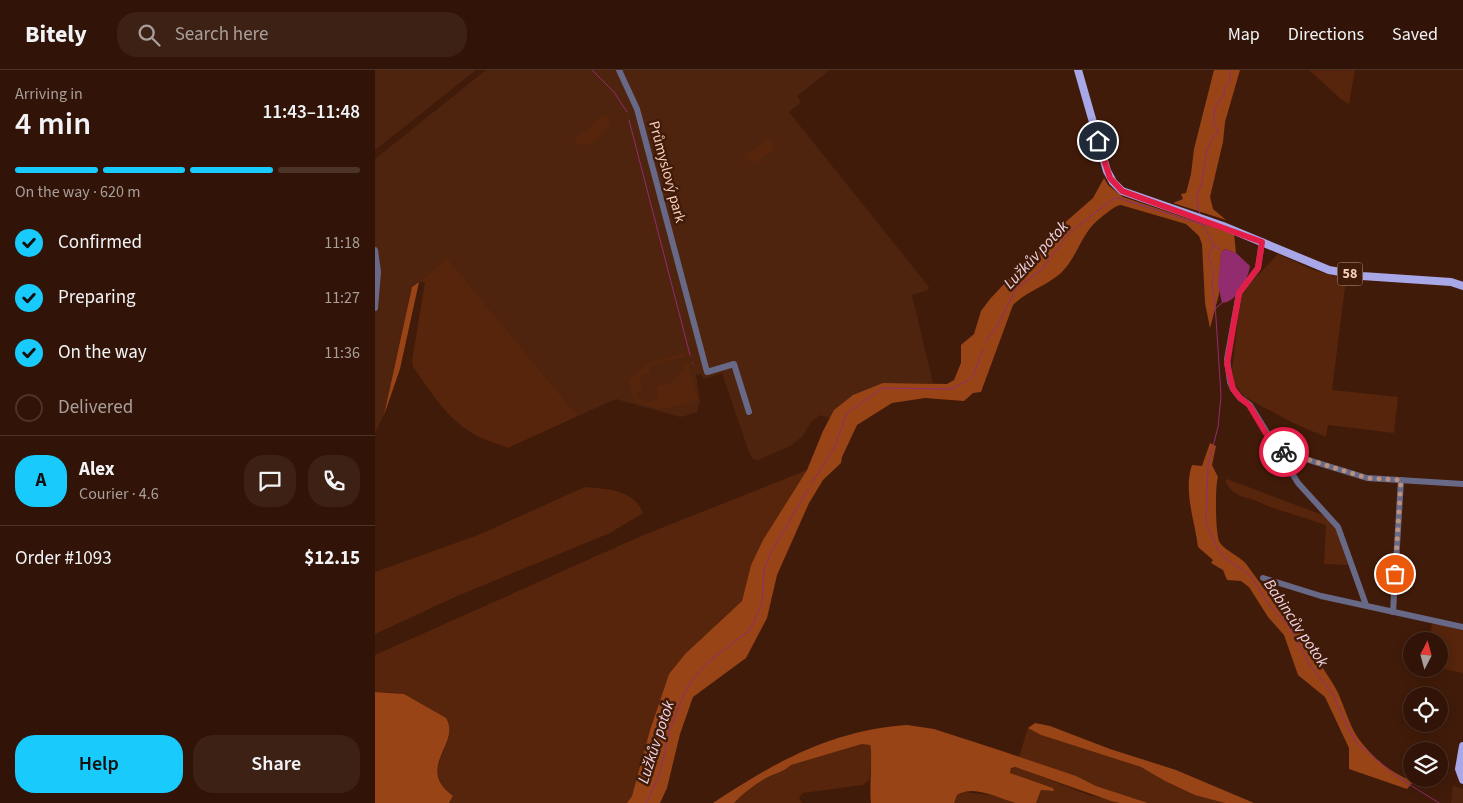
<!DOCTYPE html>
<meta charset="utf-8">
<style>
:root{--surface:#311407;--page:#3d2115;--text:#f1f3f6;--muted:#a89e9b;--line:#4c3328;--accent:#19cafc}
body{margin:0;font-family:"Source Sans 3",sans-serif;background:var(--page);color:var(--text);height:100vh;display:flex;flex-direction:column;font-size:19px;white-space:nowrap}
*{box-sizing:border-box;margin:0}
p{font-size:16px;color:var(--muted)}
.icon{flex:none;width:28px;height:28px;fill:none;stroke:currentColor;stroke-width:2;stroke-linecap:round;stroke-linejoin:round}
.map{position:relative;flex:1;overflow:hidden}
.details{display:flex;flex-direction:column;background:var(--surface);width:375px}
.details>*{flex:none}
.needle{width:32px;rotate:6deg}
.controls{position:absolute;left:1028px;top:562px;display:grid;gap:10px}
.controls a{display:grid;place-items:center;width:45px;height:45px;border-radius:50%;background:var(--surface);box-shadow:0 2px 12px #0003,0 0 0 1px var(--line);font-size:25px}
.pin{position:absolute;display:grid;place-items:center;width:42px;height:42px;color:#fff;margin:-21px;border:2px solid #fff;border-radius:50%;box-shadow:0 1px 5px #0007}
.courier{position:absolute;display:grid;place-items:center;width:50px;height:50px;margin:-25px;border:4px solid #e11d48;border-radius:50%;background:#fff;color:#222;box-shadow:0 1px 6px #0007}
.head em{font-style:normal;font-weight:600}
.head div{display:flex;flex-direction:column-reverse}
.head{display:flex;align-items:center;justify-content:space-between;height:85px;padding:0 15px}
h1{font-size:32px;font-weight:600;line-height:38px}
.bar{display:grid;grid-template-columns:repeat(4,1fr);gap:8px 5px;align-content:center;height:60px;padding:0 15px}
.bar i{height:6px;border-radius:4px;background:var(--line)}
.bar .selected{background:var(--accent)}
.bar p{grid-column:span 4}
.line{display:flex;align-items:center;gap:12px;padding:0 15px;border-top:1px solid var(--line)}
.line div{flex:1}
.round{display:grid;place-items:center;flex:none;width:52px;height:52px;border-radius:20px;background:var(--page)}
ol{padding:0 15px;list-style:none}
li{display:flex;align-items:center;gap:15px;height:55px}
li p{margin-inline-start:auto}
li .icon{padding:5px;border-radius:50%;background:var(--accent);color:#111;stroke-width:4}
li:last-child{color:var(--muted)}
li i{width:28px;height:28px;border:2px solid var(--line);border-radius:50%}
.primary-button{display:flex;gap:10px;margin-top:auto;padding:10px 15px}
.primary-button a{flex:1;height:58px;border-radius:20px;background:var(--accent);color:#111;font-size:20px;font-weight:600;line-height:58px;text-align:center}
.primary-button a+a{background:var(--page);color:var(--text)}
header{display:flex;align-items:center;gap:30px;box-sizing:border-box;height:70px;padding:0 25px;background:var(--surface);border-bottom:1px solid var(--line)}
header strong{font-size:24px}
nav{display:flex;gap:28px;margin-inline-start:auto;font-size:18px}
.search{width:350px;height:45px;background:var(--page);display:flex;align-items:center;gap:12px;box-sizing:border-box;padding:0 18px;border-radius:20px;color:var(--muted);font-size:19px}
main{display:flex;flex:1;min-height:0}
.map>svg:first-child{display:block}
</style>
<header>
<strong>Bitely</strong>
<div class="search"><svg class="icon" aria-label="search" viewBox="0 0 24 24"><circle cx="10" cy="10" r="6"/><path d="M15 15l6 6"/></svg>Search here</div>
<nav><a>Map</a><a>Directions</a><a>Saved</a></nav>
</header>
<main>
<section class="details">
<div class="head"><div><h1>4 min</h1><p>Arriving in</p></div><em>11:43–11:48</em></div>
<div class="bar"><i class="selected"></i><i class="selected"></i><i class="selected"></i><i></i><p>On the way · 620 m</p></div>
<ol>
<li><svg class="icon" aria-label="check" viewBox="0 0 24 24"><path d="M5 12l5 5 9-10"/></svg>Confirmed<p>11:18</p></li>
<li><svg class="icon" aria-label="check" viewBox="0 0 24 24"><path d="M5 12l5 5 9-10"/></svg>Preparing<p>11:27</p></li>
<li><svg class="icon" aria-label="check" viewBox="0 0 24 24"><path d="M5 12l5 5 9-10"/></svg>On the way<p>11:36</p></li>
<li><i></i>Delivered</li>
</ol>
<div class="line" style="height:90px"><b class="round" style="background:var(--accent);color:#111">A</b><div><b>Alex</b><p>Courier · 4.6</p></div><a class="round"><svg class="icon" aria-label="chat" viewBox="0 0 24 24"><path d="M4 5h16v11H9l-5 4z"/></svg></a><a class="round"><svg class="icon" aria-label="phone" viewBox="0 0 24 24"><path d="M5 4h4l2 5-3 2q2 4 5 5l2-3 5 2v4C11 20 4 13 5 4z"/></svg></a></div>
<div class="line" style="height:65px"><div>Order #1093</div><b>$12.15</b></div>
<div class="primary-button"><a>Help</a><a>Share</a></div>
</section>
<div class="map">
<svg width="1088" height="733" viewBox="0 0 1088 733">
<rect width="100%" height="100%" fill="#411b09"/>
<g fill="#4e240f">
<polygon points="0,0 101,0 0,80"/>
<polygon points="111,0 455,0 422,26 426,32 414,42 554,217 553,220 537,225 558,313 508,313 459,340 456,349 445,345 436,352 428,366 415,376 383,390 378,389 374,382 347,303 329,309 326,304 321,305 325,331 322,342 313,345 305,347 241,329 203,346 72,189 37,217 9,345 0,363 0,89"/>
<polygon points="1078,715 1088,719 1088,733 1076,733"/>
</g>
<g fill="#56250b">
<polygon points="934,0 980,0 974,34 967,30"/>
<path d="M230,44l4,3 1,6c-3,9 -18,22 -28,23l-6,-3 -1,-4z"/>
<polygon points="393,68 400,78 380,94 369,87"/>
<polygon points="903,184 938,200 971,209 957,320 1023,327 1019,363 953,355 951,367 918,353 868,326 856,309 866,223"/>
<path d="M72,188l9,11 122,147 -70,32c-12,-5 -25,-8 -36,-15 -26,-15 -42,-43 -59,-66l-1,-6 13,-79h-6z"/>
<polygon points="310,282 311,286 274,296 275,303 265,306 267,320 261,324 261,327 273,333 283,326 281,316 301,311 300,306 311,301 306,294 313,292 323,330 285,340 259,331 254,310 274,293"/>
<path d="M432,400l-44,70 -12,25 -9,36 -57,53 -16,20 -19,56 -18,66 -5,7h-178l4,-6c-36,-31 4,-46 -5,-76l-49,-28 -24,-1v-37l264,-118z"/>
<path d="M852,409l98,37 9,8 14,41 -24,-1 2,-39 -59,-19c-17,-11 -32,-5 -42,-25z"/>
<path d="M210,417c21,2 49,2 58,26l-33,20 -155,64 -80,37v-62l103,-37z"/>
<polygon points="1057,553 1088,560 1088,603 1064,598 1064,571 1054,571"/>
<polygon points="653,658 666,665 766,697 796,714 850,733 773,733 721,716 713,712 644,687"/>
<path d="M487,674l8,1 3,5 -4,30 -6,5 -60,8 -4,5 3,5h-68c9,-10 20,-18 32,-25 10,-5 18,-6 25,-13z"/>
<polygon points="637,697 647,699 714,725 745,733 661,733 666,720 673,721 676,717 640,705 635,703"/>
<polygon points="590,722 624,726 641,733 579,733 582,725"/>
</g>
<g fill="#984417">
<polygon points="839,0 865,0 850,52 848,72 835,127 838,139 851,150 798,133 808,129 806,124 811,123 816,104 819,79"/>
<path d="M729,108l4,7 15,12 111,37 2,19 -11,-4 -4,4 -2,41 -9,34 -5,-25 -3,-59 -3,-8 -13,-12 -65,-19c-7,1 -11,6 -17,10 -24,17 -24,39 -43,58 -15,13 -34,18 -48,32l-32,87 -8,1 -9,8 -39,-3 -33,5 -35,22 -15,32 -1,6 -18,17 -14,23 -32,72 -10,43 -21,40 -53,39 -13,37 -13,54 -7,15h-33l5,-7 18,-66 19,-56 16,-20 57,-53 9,-36 12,-25 44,-70 16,-39 11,-21 19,-15 30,-12 64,1 7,-4 7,-17v-18l13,-11 7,-23 9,-12 55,-59 48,-42z"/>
<polygon points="44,212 25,299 9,345 37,217"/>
<path d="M835,373l6,3 -4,19 6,12c-3,8 -3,59 2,66 7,9 20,13 27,22 12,18 27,35 41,53 3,4 8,5 12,9 8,10 13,22 18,33 5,10 13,19 18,29 8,15 12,34 22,49 13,18 34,37 56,43l-7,8 -58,-20v-21l-24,-51 -27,-22 -14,-40 -16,-18 -19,-30 -8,-6 -14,-1 -4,-10 -12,-7 2,-3 -15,-13c-3,-25 -15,-57 -6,-82l10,1z"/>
<path d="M0,622l29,2 42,24c16,26 -32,49 7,78l-4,7h-74z"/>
<polygon points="660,653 675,656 735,679 801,700 879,733 850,733 820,725 790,711 766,697 666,665 653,658"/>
<path d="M532,655l27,4 68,22 74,25 20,10 52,17h-28l-9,-2 -96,-34 -4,1 -1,5 43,15 1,3 -13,-1 -5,13c-6,0 -14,0 -20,0 -18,-4 -41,-19 -59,-8l-3,8h-83c-2,-11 2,-54 -1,-58l-8,-1 -71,21c-7,7 -15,8 -25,13 -12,7 -23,15 -32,25h-21c62,-41 119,-73 194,-78z"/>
</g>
<path fill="#932b6f" d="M850,179l11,4 14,13c-2,13 -13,36 -28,37l-4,-18 3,-32z"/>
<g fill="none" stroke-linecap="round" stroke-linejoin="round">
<g stroke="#932b6f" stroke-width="1">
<polyline points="217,0 239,22 252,42"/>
<polyline points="254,50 315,285"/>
<path d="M825,144l-4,-17c10,-17 6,-37 14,-54 2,-6 7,-7 8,-13l-4,-5c-1,-11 1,-23 10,-30l1,-8 5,-5v-12"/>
<polyline points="827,152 839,176 833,185 839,202 837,215 840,233 846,326 843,357 833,395 831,452 843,480 850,488 876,506 892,532 915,558 934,594 957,623 977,666 983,674 1021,706 1064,733"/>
<polyline points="839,176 846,180"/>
<polyline points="841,238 847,233"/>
<polyline points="610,272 621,258 641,219 667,199 694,163 738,129 743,128 829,155"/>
<polyline points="317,293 318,294"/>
<polyline points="436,414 459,378 472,343 507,318 576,319 592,311 599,304 608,279"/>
<polyline points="271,733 284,706 295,659 310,622 317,610 334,591 374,561 378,554 387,532 389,500 395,484 433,419"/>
</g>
<g stroke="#686887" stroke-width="6">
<polyline points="244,0 262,39 332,302 359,294 374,342"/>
<polyline points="887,171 883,198 864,223 852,289 855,312 858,319 865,328 875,335 923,413 963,457 991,535"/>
<polyline points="0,180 3,202 0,238"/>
<polyline points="901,380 992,408 1088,414"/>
<polyline points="888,508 946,526 1088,557"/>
<polyline points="1018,542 1026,410"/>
</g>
<g stroke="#a8a7e8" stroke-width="8">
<polyline points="703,0 732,101 738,112 747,121 848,156 954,200 987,206 1076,212 1088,216"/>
<polyline points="1088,676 1084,699 1088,710"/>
</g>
</g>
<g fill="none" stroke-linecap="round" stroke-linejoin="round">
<polyline stroke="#b9907d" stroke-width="5" stroke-dasharray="0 9" points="909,382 992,408 1026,410 1020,504"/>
<polyline stroke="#e11d48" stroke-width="6" points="723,71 735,108 747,121 887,172 883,198 864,223 852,294 858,319 865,328 874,335 901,380 909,382"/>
</g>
<g text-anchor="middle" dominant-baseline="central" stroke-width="5" stroke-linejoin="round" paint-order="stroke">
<rect fill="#411b09" stroke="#c29986" stroke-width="1" x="962.5" y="192.5" width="25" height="23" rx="4"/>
<g font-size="14" font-weight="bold" fill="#facfbc">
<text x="975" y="204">58</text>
</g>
<g font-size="15" fill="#facfbc" stroke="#411b09">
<text transform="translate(292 102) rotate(75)">Průmyslový park</text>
</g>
<g font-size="16" font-style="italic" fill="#f0d4e3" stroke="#411b09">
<text transform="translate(661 185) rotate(-47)">Lužkův potok</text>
<text transform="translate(921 553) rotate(56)">Babincův potok</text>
<text transform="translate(281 672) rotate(-72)">Lužkův potok</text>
</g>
</g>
</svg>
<div class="controls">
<a><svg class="needle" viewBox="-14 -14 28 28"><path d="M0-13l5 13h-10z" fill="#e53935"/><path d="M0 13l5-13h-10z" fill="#a89e9b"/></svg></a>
<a><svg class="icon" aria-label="locate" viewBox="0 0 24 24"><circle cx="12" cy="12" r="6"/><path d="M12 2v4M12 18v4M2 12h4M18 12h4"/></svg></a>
<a><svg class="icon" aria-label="layers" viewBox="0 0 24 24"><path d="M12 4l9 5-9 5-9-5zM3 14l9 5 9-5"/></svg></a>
</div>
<div class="pin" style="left:1020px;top:504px;background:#ea580c"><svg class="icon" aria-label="bag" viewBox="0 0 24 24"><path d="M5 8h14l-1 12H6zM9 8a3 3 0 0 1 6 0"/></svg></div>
<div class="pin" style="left:723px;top:71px;background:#1f2937"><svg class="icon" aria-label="home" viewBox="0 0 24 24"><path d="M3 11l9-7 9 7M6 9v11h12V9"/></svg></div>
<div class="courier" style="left:909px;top:382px"><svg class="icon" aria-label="bike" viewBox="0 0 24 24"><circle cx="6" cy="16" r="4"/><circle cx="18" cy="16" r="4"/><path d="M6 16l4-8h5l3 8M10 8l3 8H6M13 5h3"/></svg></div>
</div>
</main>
